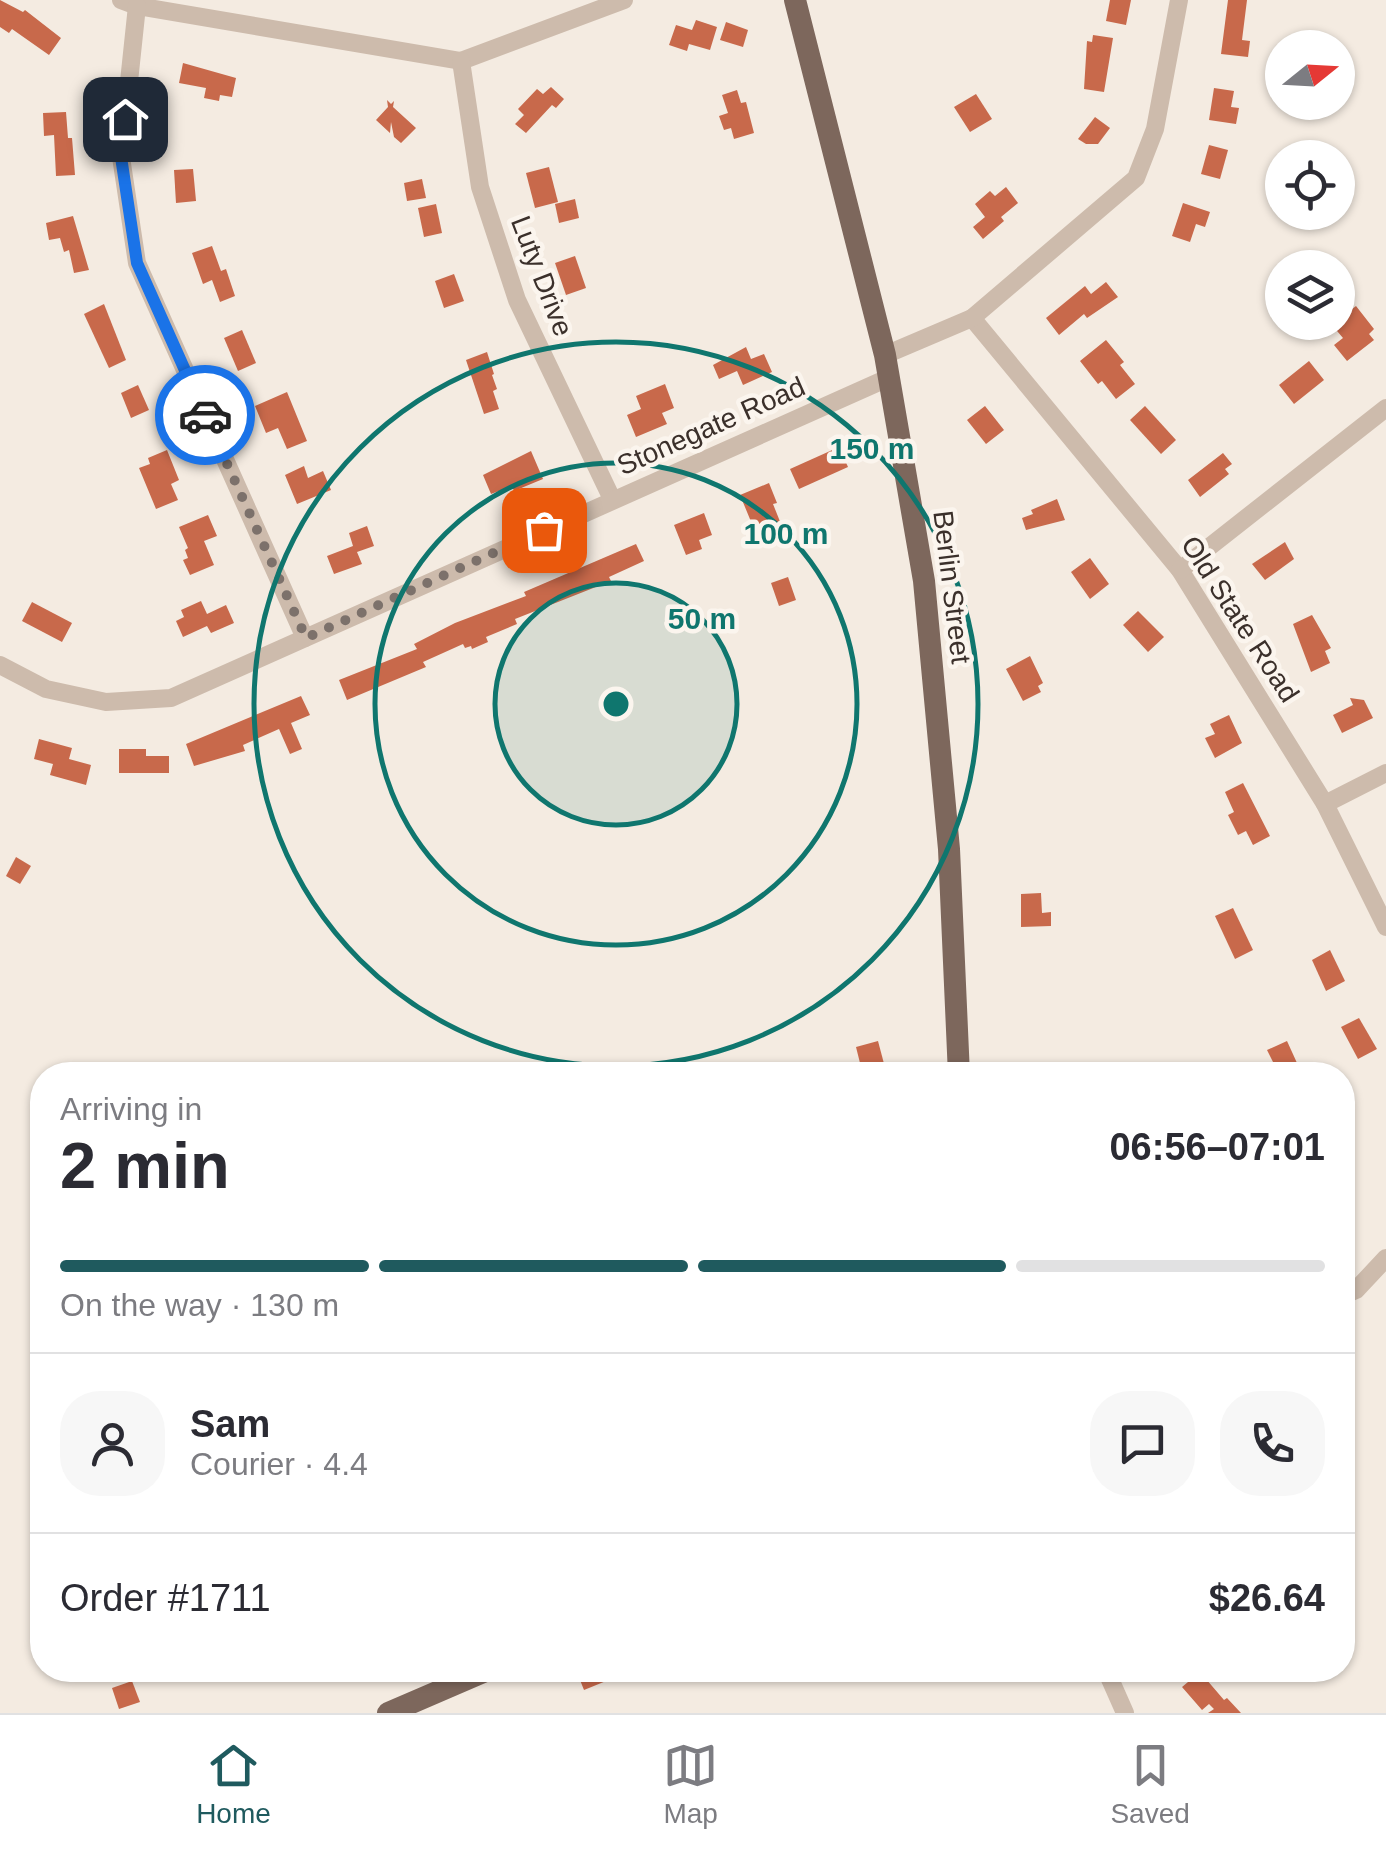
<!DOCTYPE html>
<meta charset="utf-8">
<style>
:root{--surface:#fff;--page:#f7f7f7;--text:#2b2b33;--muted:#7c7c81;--line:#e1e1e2;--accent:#1f5a5e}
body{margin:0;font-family:Helvetica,sans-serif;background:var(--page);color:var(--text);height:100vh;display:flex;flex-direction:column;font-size:38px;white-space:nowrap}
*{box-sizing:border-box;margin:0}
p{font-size:32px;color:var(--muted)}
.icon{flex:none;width:55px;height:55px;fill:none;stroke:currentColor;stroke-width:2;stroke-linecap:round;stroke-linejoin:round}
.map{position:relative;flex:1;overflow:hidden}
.panel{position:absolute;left:30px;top:1062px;width:1325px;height:620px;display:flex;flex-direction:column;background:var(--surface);border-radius:40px;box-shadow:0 2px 8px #0004}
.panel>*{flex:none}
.needle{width:65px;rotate:72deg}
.buttons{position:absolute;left:1265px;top:30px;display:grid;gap:20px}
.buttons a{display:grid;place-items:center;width:90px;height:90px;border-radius:50%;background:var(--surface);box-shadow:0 2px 8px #0004;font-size:50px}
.pin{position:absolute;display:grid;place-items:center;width:85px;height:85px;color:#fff;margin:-42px;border-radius:20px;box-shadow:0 5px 15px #0006}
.courier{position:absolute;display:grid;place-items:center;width:100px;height:100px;margin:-50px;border:8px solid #1a73e8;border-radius:50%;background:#fff;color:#222;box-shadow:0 2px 12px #0007}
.overview em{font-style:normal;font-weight:600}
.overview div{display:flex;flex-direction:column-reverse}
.overview{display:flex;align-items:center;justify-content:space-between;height:170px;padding:0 30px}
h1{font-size:65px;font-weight:600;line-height:75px}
.bar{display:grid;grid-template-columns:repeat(4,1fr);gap:15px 10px;align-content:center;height:120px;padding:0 30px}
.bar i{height:12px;border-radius:8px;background:var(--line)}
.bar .active{background:var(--accent)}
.bar p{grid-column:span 4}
.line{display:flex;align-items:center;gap:25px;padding:0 30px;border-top:2px solid var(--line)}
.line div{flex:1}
.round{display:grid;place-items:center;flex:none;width:105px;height:105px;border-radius:40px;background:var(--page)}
.dock{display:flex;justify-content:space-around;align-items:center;height:140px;border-top:2px solid var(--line);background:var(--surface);font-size:28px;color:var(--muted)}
.dock a{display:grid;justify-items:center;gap:5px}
.dock .active{color:var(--accent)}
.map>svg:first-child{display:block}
</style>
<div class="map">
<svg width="1386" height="1713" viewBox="0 0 1386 1713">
<rect width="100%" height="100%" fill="#f4ebe1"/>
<g fill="#c8694b">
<polygon points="0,0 23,12 25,10 61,38 49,55 12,29 9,33 0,27"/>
<polygon points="1110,0 1131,0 1126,25 1106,21"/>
<polygon points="1228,0 1247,0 1242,40 1250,41 1248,57 1221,54"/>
<polygon points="696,20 717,27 710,50 689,44 687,51 669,45 676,25 692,30"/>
<polygon points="726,22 748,30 743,47 720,40"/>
<polygon points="1093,35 1113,38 1104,92 1084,89 1087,41 1092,42"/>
<polygon points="183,63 236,78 232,97 220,95 219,101 204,98 206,88 179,83"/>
<polygon points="551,87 564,99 556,108 552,105 526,133 515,124 524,115 518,109 537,89 543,94"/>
<polygon points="1214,88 1234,91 1231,107 1239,108 1236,124 1209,120"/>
<polygon points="737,90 741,103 746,102 754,133 734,139 731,128 724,130 719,116 728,113 722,95"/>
<polygon points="976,94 992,119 970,132 954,107"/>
<polygon points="387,100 391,104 394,101 393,107 416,128 401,143 394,137 391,122 390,133 376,120 388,107"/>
<polygon points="66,112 68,138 72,138 75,175 56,176 54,135 44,136 43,113"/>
<polygon points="1095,117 1110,128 1098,144 1086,144 1078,139"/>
<polygon points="1209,145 1228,150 1220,179 1201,174"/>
<polygon points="549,167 558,202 535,208 526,173"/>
<polygon points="193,169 196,201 176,203 174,170"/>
<polygon points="422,179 426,198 407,201 404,183"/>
<polygon points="1006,187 1018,203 1001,217 1004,221 983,239 973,227 985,217 975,204 990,191 995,196"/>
<polygon points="575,199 579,218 559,223 555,204"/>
<polygon points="1183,203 1210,212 1205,227 1196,224 1190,242 1172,236"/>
<polygon points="436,204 442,233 424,237 418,208"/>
<polygon points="73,216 89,270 74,273 69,250 64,252 60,238 49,240 46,223"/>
<polygon points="212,246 221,271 226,269 235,296 220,302 212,280 203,284 192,253"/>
<polygon points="575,256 586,288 566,295 555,263"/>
<polygon points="454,274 464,301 444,308 435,281"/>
<polygon points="1106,282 1118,297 1087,318 1084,314 1059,335 1046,318 1085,286 1091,294"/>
<polygon points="104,304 126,360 109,368 84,314"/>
<polygon points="1356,306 1374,329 1369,334 1374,340 1347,361 1334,345 1343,338 1332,325"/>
<polygon points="242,330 256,363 238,371 224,338"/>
<polygon points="1106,340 1124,362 1120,365 1135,384 1116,399 1102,381 1098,384 1080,361"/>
<polygon points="746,347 751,359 764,354 772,372 743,385 737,371 719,379 713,365"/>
<polygon points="487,352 494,374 492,375 497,389 493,391 499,409 484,414 466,360"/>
<polygon points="1309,361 1324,380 1294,404 1279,385"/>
<polygon points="665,384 674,408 662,413 667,424 636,437 627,415 641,409 636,396"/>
<polygon points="138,385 149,410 131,418 121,393"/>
<polygon points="287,392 307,441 287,449 278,428 266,433 255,406"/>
<polygon points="985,406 1004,430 986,444 967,420"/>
<polygon points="1145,406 1176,440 1161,454 1130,420"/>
<polygon points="839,447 848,467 799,489 790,469"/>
<polygon points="167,450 179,480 171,484 178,500 156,509 139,468 150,464 148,458"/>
<polygon points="531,451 543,479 514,491 512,486 491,494 483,475"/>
<polygon points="1223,453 1232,464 1225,469 1229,474 1200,497 1188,480"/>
<polygon points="304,466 308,478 323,471 331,490 297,504 285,475"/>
<polygon points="769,483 777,503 773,504 783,529 764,537 757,521 752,524 740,495"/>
<polygon points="1057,499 1065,520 1026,530 1022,518 1033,514 1031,510"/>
<polygon points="704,513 712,535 699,540 702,549 686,555 674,525"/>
<polygon points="208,515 217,536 204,541 214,565 190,575 183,560 188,558 185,550 188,548 179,527"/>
<polygon points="367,526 374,546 357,552 362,564 334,574 327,556 353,546 349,533"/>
<polygon points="1285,542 1294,559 1265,580 1252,564"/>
<polygon points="636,544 644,561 609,577 611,581 515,619 517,624 486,637 488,642 472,649 471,646 465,648 463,644 423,662 426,667 347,700 339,680 417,649 414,644 455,623 526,596 524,592"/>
<polygon points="1090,558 1109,584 1090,599 1071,572"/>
<polygon points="788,577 796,600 779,606 771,583"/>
<polygon points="201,601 207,614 226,605 234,623 211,633 207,626 183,637 176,621 184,617 181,610"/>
<polygon points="32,602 72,623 62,642 22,621"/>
<polygon points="1138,611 1164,637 1148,652 1123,625"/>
<polygon points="1312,615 1331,648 1325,651 1330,663 1311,672 1293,624"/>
<polygon points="1030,656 1043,683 1038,686 1041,692 1023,701 1006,669"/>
<polygon points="301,696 310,715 291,723 302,749 290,754 279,729 243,745 245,751 194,766 186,744"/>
<polygon points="1350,698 1364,700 1373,718 1342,733 1333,715 1353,705"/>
<polygon points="1229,715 1242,743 1215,758 1205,738 1215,734 1210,724"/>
<polygon points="39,739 72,748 69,759 91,765 86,785 50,775 53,764 34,759"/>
<polygon points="119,749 146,749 146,756 169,756 169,773 119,773"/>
<polygon points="1243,783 1270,836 1253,845 1246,831 1238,835 1228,815 1234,812 1225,792"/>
<polygon points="16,857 31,866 20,884 6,876"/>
<polygon points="1041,893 1042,913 1051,912 1051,926 1021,927 1021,894"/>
<polygon points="1233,908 1253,950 1235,959 1215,916"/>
<polygon points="1330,950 1345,981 1326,991 1312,960"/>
<polygon points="1359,1018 1377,1049 1358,1059 1341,1027"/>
<polygon points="878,1041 887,1075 863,1075 856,1047"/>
<polygon points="1287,1041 1297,1063 1278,1072 1267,1050"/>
<polygon points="576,1670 607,1670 611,1679 584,1690"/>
<polygon points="1200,1672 1224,1700 1227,1698 1241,1713 1208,1713 1214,1709 1209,1704 1202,1710 1182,1687"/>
<polygon points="132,1681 140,1702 119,1709 112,1688"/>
</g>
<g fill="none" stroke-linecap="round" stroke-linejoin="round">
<g stroke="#cdbbac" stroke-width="18">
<polyline points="121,0 137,6 461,61 624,0"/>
<polyline points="137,6 121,157 137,263 305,638"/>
<polyline points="461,61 480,187 517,300 612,499"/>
<polyline points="972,318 1180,570 1325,804 1386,927"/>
<polyline points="885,355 972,318 1136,178 1155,129 1179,0"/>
<polyline points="1180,570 1386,408"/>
<polyline points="0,665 46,689 106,702 171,698 888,378"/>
<polyline points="1325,804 1386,773"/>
<polyline points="1342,1296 1356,1290 1386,1258"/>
<polyline points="1106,1670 1125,1713"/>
</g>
<g stroke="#7d675c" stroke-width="22">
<polyline points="795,0 885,355 924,581 949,849 959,1075"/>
<polyline points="388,1713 488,1670"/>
</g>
</g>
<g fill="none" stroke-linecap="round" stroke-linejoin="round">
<polyline stroke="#7c716b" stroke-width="10" stroke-dasharray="0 18" points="205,415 306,638 544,530"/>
<polyline stroke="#1a73e8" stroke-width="12" points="125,119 121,157 137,263 205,415"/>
</g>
<circle cx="616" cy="704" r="121" fill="#0f766e" fill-opacity=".12"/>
<g fill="none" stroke="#0f766e" stroke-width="5">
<circle cx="616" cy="704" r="121"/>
<circle cx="616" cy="704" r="241"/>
<circle cx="616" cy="704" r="362"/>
</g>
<g text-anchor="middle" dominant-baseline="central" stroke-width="9" stroke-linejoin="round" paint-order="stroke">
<g font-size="28" fill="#3b302b" stroke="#fbf5ee">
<text transform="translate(542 276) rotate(69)">Luty Drive</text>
<text transform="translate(711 426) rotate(-24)">Stonegate Road</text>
<text transform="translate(952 587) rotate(83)">Berlin Street</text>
<text transform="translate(1240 619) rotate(57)">Old State Road</text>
</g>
</g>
<circle cx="616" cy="704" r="15" fill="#0f766e" stroke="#fbf5ee" stroke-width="5"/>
<g font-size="30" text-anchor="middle" font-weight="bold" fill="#0f766e" stroke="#fbf5ee" stroke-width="9" stroke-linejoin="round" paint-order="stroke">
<text x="872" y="459">150 m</text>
<text x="786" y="544">100 m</text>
<text x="702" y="629">50 m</text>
</g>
</svg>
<div class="buttons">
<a><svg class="needle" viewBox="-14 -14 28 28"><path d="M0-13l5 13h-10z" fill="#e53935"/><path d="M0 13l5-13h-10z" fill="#7c7c81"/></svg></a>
<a><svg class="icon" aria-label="locate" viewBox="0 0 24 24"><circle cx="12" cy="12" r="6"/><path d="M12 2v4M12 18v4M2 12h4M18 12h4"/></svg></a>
<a><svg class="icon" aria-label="layers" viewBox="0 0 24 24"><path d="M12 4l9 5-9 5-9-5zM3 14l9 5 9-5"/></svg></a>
</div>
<div class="pin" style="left:544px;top:530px;background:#ea580c"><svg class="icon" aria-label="bag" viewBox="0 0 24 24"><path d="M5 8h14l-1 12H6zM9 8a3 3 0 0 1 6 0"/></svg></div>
<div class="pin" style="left:125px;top:119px;background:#1f2937"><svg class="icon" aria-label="home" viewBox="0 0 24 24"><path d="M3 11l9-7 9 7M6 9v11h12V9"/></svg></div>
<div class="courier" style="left:205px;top:415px"><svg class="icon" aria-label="car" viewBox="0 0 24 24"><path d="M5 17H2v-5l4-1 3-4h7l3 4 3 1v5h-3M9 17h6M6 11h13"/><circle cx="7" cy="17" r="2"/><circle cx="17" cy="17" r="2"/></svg></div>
<section class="panel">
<div class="overview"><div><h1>2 min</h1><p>Arriving in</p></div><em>06:56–07:01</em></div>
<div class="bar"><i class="active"></i><i class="active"></i><i class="active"></i><i></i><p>On the way · 130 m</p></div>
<div class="line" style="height:180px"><a class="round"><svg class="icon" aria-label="person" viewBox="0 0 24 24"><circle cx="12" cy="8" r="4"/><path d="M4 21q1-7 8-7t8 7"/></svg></a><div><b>Sam</b><p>Courier · 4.4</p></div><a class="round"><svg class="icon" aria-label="chat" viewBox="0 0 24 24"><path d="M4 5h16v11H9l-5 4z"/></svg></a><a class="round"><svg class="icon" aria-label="phone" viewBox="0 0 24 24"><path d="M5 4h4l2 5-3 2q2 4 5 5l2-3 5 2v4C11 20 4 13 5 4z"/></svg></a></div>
<div class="line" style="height:130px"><div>Order #1711</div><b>$26.64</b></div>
</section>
</div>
<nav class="dock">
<a class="active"><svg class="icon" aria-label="home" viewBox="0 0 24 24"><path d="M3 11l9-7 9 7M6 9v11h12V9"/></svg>Home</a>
<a><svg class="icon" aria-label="map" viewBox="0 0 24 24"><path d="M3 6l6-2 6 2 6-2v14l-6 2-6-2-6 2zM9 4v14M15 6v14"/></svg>Map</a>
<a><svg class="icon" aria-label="saved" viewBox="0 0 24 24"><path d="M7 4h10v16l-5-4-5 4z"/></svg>Saved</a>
</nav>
